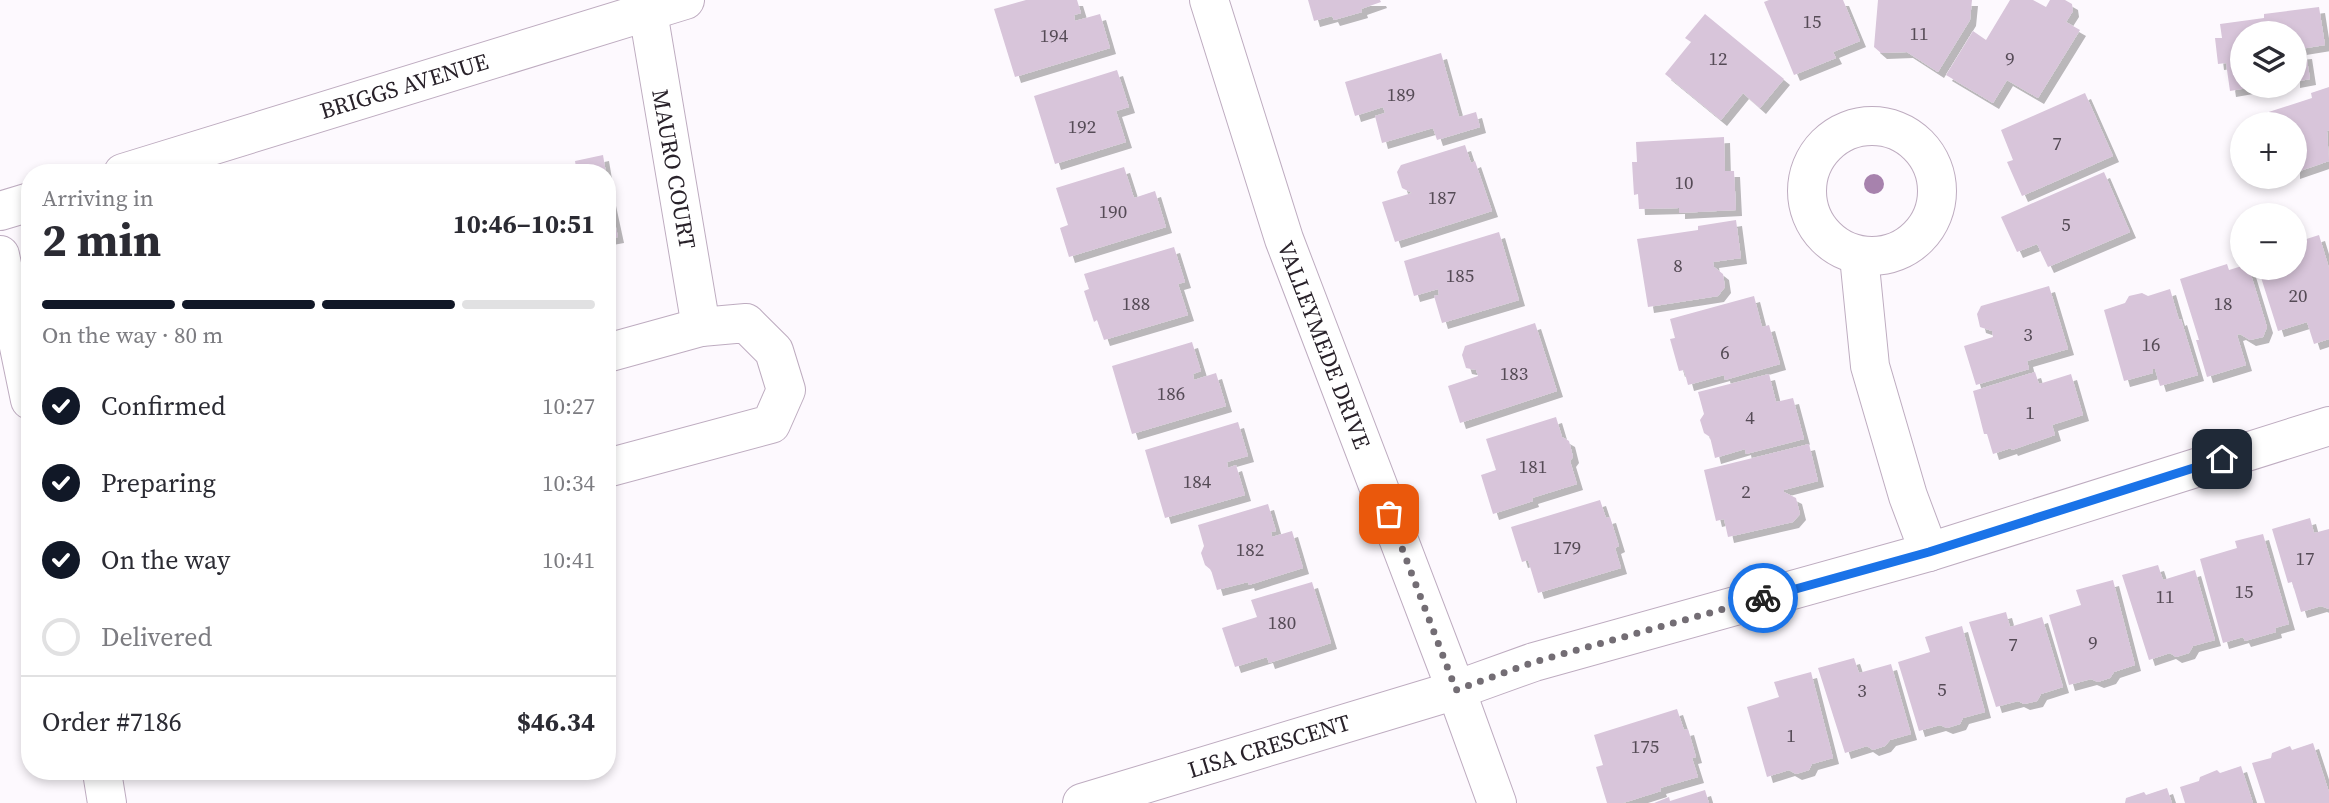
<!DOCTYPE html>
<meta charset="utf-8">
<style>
:root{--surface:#fff;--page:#f2f2f3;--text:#2b2b33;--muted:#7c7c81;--line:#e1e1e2;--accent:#111827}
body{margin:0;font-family:"Source Serif 4",serif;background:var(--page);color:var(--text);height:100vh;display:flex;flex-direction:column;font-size:26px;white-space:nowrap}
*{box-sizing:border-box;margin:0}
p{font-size:23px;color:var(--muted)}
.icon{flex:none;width:38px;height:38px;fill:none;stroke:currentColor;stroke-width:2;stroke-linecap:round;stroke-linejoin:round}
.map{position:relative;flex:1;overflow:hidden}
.side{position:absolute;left:21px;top:164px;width:595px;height:616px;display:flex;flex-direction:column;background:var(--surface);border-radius:28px;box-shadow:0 4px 10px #0003}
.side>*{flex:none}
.buttons{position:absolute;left:2230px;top:21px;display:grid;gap:14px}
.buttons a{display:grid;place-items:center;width:77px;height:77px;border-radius:50%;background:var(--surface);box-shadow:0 4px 10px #0003;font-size:35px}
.pin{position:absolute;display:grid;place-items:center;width:60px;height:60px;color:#fff;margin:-30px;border-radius:14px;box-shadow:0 4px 10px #0006}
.courier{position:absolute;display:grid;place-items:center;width:70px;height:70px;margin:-35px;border:5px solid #1a73e8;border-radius:50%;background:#fff;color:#222;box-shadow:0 2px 9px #0007}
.headline em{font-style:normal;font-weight:700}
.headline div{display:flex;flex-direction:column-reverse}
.headline{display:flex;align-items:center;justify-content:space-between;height:119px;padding:0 21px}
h1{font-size:46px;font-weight:700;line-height:52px}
.bar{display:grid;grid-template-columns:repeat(4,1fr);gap:10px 7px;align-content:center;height:84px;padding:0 21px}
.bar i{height:9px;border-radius:5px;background:var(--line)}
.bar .on{background:var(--accent)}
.bar p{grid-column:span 4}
.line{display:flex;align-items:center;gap:18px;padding:0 21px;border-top:2px solid var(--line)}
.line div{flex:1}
ol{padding:0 21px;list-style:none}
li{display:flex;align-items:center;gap:21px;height:77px}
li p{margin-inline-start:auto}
li .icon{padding:7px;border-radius:50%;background:var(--accent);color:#fff;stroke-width:4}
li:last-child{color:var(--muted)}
li i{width:38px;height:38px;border:4px solid var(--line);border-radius:50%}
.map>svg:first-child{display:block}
</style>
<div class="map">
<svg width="2329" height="803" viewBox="0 0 2329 803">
<defs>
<filter id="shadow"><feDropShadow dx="6" dy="6" stdDeviation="0" flood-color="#0004"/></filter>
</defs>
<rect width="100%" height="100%" fill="#fdf9fe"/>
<g fill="#d8c5da" filter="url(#shadow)">
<polygon points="1026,0 1077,0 1081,13 1074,15 1075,21 1100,14 1110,48 1015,77 994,9"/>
<polygon points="1308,0 1380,0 1381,2 1361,9 1362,12 1334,20 1332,16 1314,21"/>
<polygon points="1769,0 1843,0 1860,41 1833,52 1836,58 1794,75 1764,2"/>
<polygon points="1878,0 1972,0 1970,20 1938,72 1907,52 1881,53 1874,47"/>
<polygon points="2010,0 2033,0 2046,7 2050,0 2065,0 2072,4 2073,11 2066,22 2080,30 2038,98 2007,80 1993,103 1946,75 1973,31 1986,40"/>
<polygon points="2319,7 2325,45 2294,50 2294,33 2242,33 2242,86 2253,87 2230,91 2226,63 2218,64 2215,38 2222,38 2220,24 2264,18 2264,14"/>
<polygon points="1705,14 1784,79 1760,108 1743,93 1721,120 1665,74 1691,42 1685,38"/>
<polygon points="1441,53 1459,117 1476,112 1480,127 1437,140 1433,128 1382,143 1375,116 1385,113 1383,107 1355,116 1345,82"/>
<polygon points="2306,53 2310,79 2294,82 2294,54"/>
<polygon points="1117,70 1129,107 1116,111 1126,142 1055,164 1034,96"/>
<polygon points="2329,87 2329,130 2327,131 2329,161 2294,173 2294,124 2241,124 2251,120 2250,118 2312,98 2311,93"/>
<polygon points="2085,93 2113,156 2022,196 2007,162 2013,160 2001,130"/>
<polygon points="1724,137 1725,171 1734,171 1736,210 1679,213 1679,208 1639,209 1638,194 1634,195 1632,162 1637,162 1636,142"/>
<polygon points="1465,145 1471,163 1475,161 1492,211 1395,242 1382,202 1412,193 1402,188 1397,172 1401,165"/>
<polygon points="603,155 606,173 577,173 575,161"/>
<polygon points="494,165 495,173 459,173 459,172"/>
<polygon points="1124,167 1134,198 1155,191 1166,227 1069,257 1060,228 1068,225 1056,188"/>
<polygon points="2104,172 2130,232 2048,267 2037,244 2017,252 2001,217"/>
<polygon points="607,186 618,237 607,239"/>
<polygon points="1736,220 1741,258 1713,262 1714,267 1723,274 1725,287 1718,296 1648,307 1637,239 1698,230 1698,226"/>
<polygon points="1499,232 1519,300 1442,323 1434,296 1439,295 1438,289 1414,296 1404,261"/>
<polygon points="2319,235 2329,268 2329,339 2314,344 2307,322 2278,331 2258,268 2294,268 2294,243"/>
<polygon points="1174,247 1185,282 1178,284 1188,315 1104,340 1097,320 1094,322 1084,291 1089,289 1084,274"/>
<polygon points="2227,264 2229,270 2242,266 2249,268 2267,327 2263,337 2250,340 2240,334 2237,335 2246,365 2207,377 2196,340 2199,340 2180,279"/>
<polygon points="2049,286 2068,349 2027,361 2029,369 1976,385 1964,346 1993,337 1992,331 1980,327 1977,314 1981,306"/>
<polygon points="2170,289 2179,320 2181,319 2198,375 2160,386 2155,369 2152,369 2153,373 2124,381 2104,310 2125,303 2129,296 2142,293 2148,296"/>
<polygon points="1754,296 1762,327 1769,325 1780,364 1725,380 1724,375 1688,385 1684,370 1679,371 1670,339 1675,338 1670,319"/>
<polygon points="1535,323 1557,391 1460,423 1448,386 1478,376 1476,370 1466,368 1462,355 1465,346"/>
<polygon points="1192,342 1201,371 1193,374 1194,380 1216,373 1226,406 1132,434 1112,366"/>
<polygon points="2035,372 2039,384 2071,374 2083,415 2052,425 2055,435 2012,450 2011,448 1993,454 1987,434 1984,434 1973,391"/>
<polygon points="1769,374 1776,402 1793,398 1804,439 1746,454 1745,449 1715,458 1710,437 1704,433 1700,420 1704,414 1698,392"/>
<polygon points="1556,417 1562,437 1569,441 1573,457 1570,461 1577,484 1532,498 1533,501 1493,514 1481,475 1496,470 1486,439"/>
<polygon points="1238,422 1248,456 1227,462 1228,468 1236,465 1245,495 1165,518 1145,450"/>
<polygon points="1809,444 1818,481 1784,490 1784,492 1796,498 1800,514 1793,522 1728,537 1724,519 1716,521 1704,470"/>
<polygon points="1600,500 1606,518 1610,517 1619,546 1615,548 1621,568 1538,593 1528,560 1522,562 1511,527"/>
<polygon points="1268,504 1276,531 1271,532 1272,537 1292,531 1303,568 1249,585 1248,582 1217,590 1211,570 1205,565 1201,553 1204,546 1198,525"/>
<polygon points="2310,518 2314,533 2329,529 2329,609 2321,606 2301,612 2292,582 2288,583 2272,529"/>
<polygon points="2263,534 2289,624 2275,628 2276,632 2245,641 2243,637 2223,643 2200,559 2237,548 2235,541"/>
<polygon points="2158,565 2163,580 2195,570 2215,640 2193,646 2189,653 2176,657 2170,653 2149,660 2122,575"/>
<polygon points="2113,580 2135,665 2114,672 2110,678 2098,682 2091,679 2069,685 2049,615 2081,605 2076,590"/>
<polygon points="1312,582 1331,643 1269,663 1267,657 1235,667 1222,628 1257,617 1251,600"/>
<polygon points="2006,612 2010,627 2042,617 2063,687 2041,694 2037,701 2024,704 2018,701 1996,707 1969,622"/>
<polygon points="1962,626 1985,712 1963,718 1960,724 1947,728 1940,725 1919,731 1898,662 1930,652 1925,637"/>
<polygon points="1854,658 1859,673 1891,664 1911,734 1890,740 1885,746 1873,750 1867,746 1845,753 1818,668"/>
<polygon points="1811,672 1833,758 1812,764 1809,770 1796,774 1789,770 1767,777 1747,707 1779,697 1774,682"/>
<polygon points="1677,709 1684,730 1688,729 1696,757 1692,758 1698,777 1660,788 1661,791 1623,803 1607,803 1596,767 1603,765 1594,735"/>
<polygon points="2313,743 2329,792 2329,803 2265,803 2252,763 2271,758 2272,753 2290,746 2292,750"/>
<polygon points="2241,766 2253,803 2185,803 2180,787 2199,781 2200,777 2217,770 2220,773"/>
<polygon points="2167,788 2172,803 2125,803 2126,798 2144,792 2146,795"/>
<polygon points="1705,790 1709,803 1654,803 1669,797 1670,801"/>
</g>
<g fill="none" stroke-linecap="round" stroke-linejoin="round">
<g stroke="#beacc0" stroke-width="40">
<g id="minor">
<polyline points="646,0 701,327"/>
<polyline points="1209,0 1284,239 1456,690 1497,803"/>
<circle cx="1872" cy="191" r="65"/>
<polyline points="123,173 685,0"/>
<polyline points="0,211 30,202"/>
<polyline points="0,255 30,400"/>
<polyline points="1859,256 1870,366 1908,496 1929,552"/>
<polyline points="607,353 701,327 746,323 774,351 786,390 771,424 607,468"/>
<polyline points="102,772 107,803"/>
<polyline points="1082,803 1456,690 1534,662 1929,552 2329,426"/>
</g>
</g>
<use href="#minor" stroke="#fff" stroke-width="38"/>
</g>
<circle fill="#a782ad" cx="1874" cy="184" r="10"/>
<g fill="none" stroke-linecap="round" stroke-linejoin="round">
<polyline stroke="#736d74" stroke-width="7" stroke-dasharray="0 12.6" points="1389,514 1456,690 1534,662 1763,598"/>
<polyline stroke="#1a73e8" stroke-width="9" points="1763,598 1929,552 2222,459"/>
</g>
<g text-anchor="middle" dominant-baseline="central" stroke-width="7" stroke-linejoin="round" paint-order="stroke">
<g font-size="19" fill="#554b56">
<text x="1812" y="21">15</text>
<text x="1919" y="33">11</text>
<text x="1054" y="35">194</text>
<text x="1718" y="58">12</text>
<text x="2010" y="58">9</text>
<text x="1401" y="94">189</text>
<text x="1082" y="126">192</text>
<text x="2057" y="143">7</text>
<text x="1684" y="182">10</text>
<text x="1442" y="197">187</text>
<text x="1113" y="211">190</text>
<text x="2066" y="224">5</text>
<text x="1678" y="265">8</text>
<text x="1460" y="275">185</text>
<text x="2298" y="295">20</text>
<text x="1136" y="303">188</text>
<text x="2223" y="303">18</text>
<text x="2028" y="334">3</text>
<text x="2151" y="344">16</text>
<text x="1725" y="352">6</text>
<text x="1514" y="373">183</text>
<text x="1171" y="393">186</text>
<text x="2030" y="412">1</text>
<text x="1750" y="417">4</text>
<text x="1533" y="466">181</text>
<text x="1197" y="481">184</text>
<text x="1746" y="491">2</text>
<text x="1567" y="547">179</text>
<text x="1250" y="549">182</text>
<text x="2305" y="558">17</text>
<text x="2244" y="591">15</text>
<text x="2165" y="596">11</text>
<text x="1282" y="622">180</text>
<text x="2093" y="642">9</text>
<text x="2013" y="644">7</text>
<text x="1942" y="689">5</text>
<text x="1862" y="690">3</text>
<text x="1791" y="735">1</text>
<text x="1645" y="746">175</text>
</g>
<g font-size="23" fill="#29222a" stroke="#fff">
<text transform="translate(404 86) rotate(-17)">BRIGGS AVENUE</text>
<text transform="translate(674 169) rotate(80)">MAURO COURT</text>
<text transform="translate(1324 345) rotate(69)">VALLEYMEDE DRIVE</text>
<text transform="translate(1269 746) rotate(-17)">LISA CRESCENT</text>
</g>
</g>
</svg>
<div class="buttons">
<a><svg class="icon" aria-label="layers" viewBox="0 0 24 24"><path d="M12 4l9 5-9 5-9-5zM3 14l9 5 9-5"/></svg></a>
<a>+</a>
<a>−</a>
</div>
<div class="pin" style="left:1389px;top:514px;background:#ea580c"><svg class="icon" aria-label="bag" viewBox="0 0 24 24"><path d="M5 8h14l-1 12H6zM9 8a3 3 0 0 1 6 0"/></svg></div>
<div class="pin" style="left:2222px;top:459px;background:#1f2937"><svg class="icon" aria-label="home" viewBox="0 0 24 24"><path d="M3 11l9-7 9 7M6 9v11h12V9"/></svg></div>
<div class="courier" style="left:1763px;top:598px"><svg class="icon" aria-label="bike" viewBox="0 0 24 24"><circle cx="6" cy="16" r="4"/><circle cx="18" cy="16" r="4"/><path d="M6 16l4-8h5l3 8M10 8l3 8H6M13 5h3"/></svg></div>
<section class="side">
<div class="headline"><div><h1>2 min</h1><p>Arriving in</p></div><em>10:46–10:51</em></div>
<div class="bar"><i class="on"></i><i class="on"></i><i class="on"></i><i></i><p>On the way · 80 m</p></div>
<ol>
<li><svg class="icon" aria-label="check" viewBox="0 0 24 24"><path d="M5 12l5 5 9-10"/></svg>Confirmed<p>10:27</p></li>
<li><svg class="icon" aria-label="check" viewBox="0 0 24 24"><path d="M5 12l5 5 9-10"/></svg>Preparing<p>10:34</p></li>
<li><svg class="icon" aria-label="check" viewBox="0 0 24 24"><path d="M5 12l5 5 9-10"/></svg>On the way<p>10:41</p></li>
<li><i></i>Delivered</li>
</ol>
<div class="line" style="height:91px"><div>Order #7186</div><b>$46.34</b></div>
</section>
</div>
